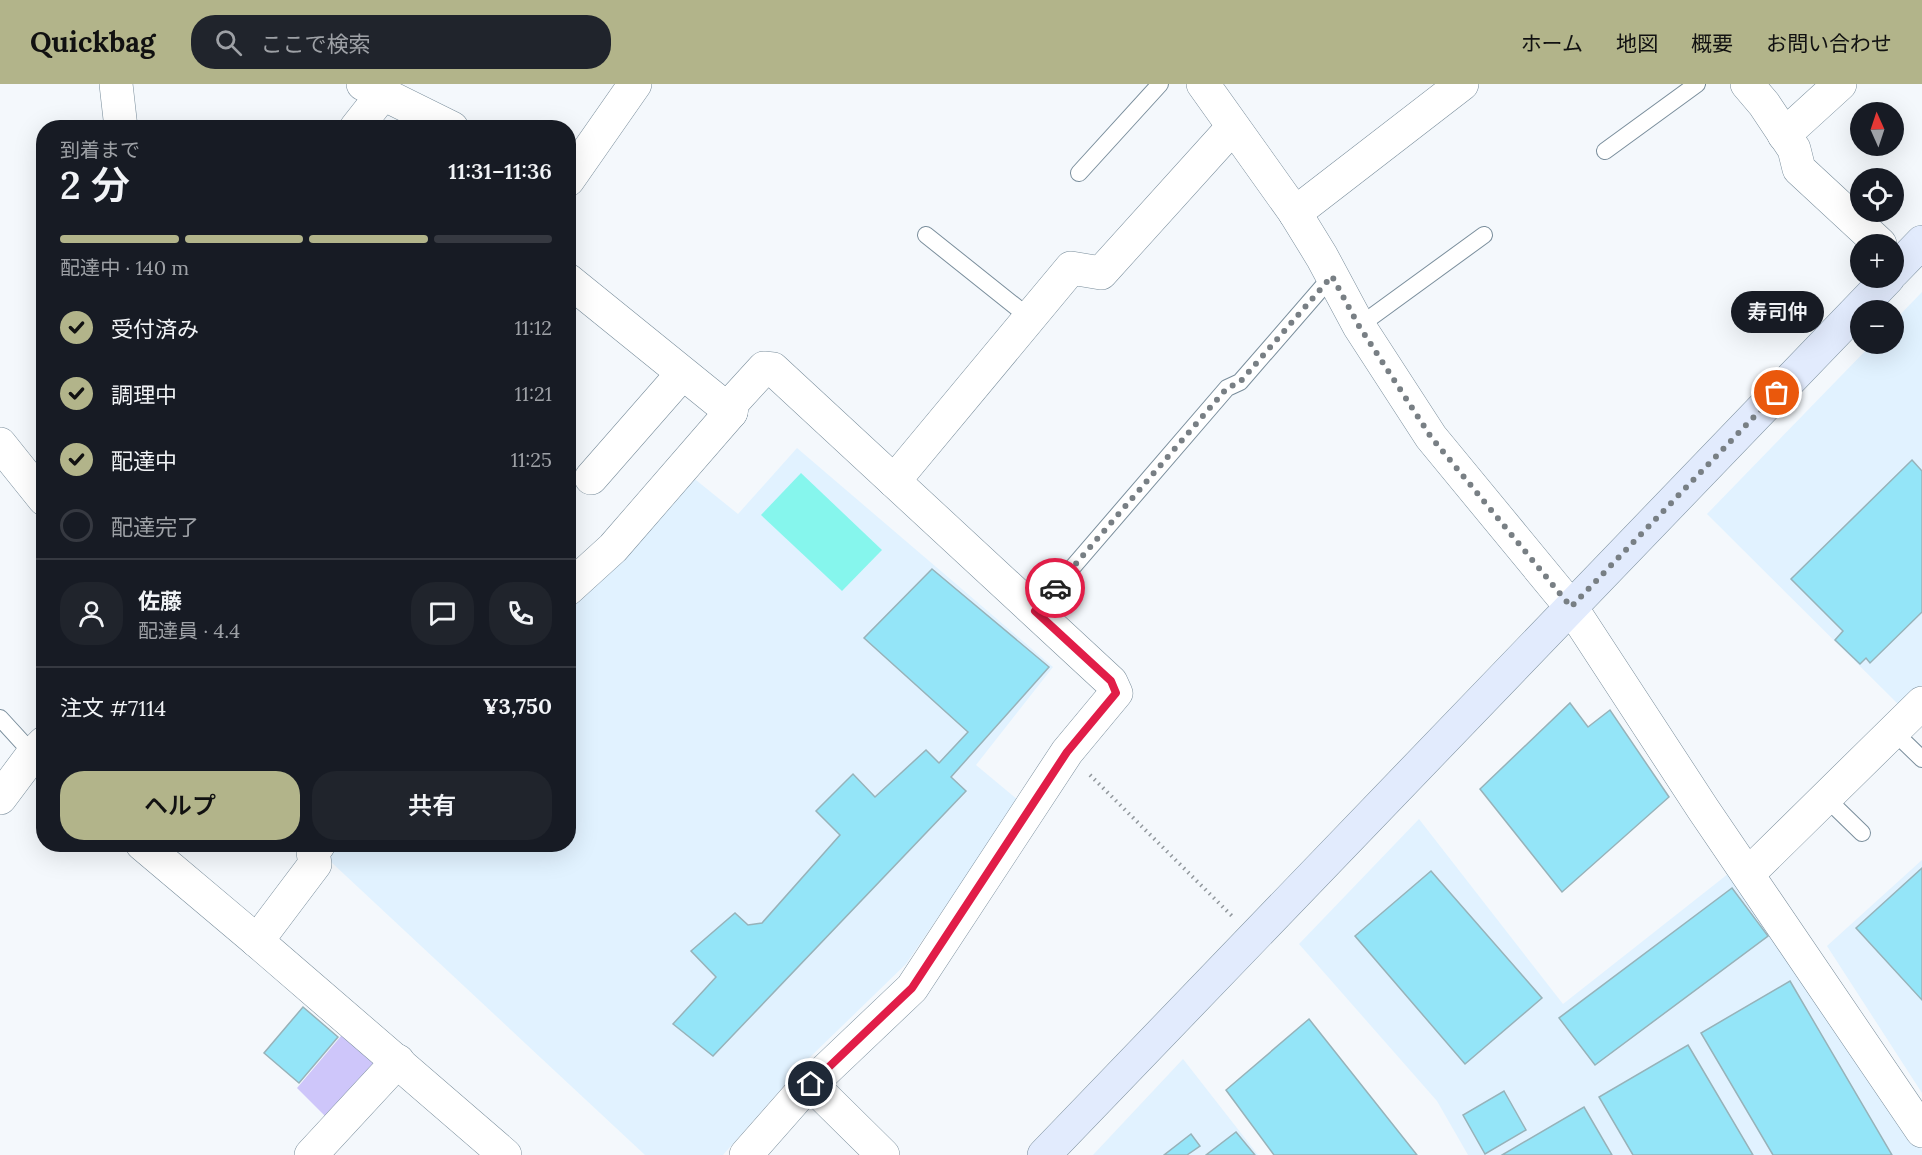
<!DOCTYPE html>
<html lang="ja">
<meta charset="utf-8">
<style>
:root{--surface:#171b24;--page:#20242c;--text:#f1f3f6;--muted:#9ea1a6;--line:#363941;--accent:#b2b48a}
body{margin:0;font-family:Lora,"Noto Sans JP",serif;background:var(--page);color:var(--text);height:100vh;display:flex;flex-direction:column;font-size:22px;white-space:nowrap}
*{box-sizing:border-box;margin:0}
p{font-size:20px;color:var(--muted)}
.icon{flex:none;width:33px;height:33px;fill:none;stroke:currentColor;stroke-width:2;stroke-linecap:round;stroke-linejoin:round}
.map{position:relative;flex:1;overflow:hidden}
.sheet{position:absolute;left:36px;top:36px;width:540px;height:732px;display:flex;flex-direction:column;background:var(--surface);border-radius:24px;box-shadow:0 6px 24px #0002}
.sheet>*{flex:none}
.needle{width:39px;rotate:357deg}
.tools{position:absolute;left:1850px;top:18px;display:grid;gap:12px}
.tools a{display:grid;place-items:center;width:54px;height:54px;border-radius:50%;background:var(--surface);box-shadow:0 6px 24px #0002;font-size:30px}
.pin{position:absolute;display:grid;place-items:center;width:51px;height:51px;color:#fff;margin:-26px;border:3px solid #fff;border-radius:50%;box-shadow:0 2px 6px #0007}
.courier{position:absolute;display:grid;place-items:center;width:60px;height:60px;margin:-30px;border:4px solid #e11d48;border-radius:50%;background:#fff;color:#222;box-shadow:0 2px 8px #0007}
.bubble{position:absolute;height:42px;border-radius:21px;background:var(--surface);box-shadow:0 6px 24px #0002;font-size:20px;font-weight:600;line-height:42px;text-align:center}
.overview em{font-style:normal;font-weight:600}
.overview div{display:flex;flex-direction:column-reverse}
.overview{display:flex;align-items:center;justify-content:space-between;height:102px;padding:0 24px}
h1{font-size:39px;font-weight:600;line-height:45px}
.bar{display:grid;grid-template-columns:repeat(4,1fr);gap:9px 6px;align-content:center;height:72px;padding:0 24px}
.bar i{height:8px;border-radius:4px;background:var(--line)}
.bar .current{background:var(--accent)}
.bar p{grid-column:span 4}
.line{display:flex;align-items:center;gap:15px;padding:0 24px;border-top:2px solid var(--line)}
.line div{flex:1}
.round{display:grid;place-items:center;flex:none;width:63px;height:63px;border-radius:24px;background:var(--page)}
ol{padding:0 24px;list-style:none}
li{display:flex;align-items:center;gap:18px;height:66px}
li p{margin-inline-start:auto}
li .icon{padding:6px;border-radius:50%;background:var(--accent);color:#111;stroke-width:4}
li:last-child{color:var(--muted)}
li i{width:33px;height:33px;border:3px solid var(--line);border-radius:50%}
.button{display:flex;gap:12px;margin-top:auto;padding:12px 24px}
.button a{flex:1;height:69px;border-radius:24px;background:var(--accent);color:#111;font-size:24px;font-weight:600;line-height:69px;text-align:center}
.button a+a{background:var(--page);color:var(--text)}
header{display:flex;align-items:center;gap:36px;box-sizing:border-box;height:84px;padding:0 30px;background:var(--accent);color:#111}
header strong{font-size:28px}
nav{display:flex;gap:33px;margin-inline-start:auto;font-size:21px}
.search{width:420px;height:54px;background:var(--page);display:flex;align-items:center;gap:15px;box-sizing:border-box;padding:0 21px;border-radius:24px;color:var(--muted);font-size:22px}
.map>svg:first-child{display:block}
</style>
<header>
<strong>Quickbag</strong>
<div class="search"><svg class="icon" aria-label="search" viewBox="0 0 24 24"><circle cx="10" cy="10" r="6"/><path d="M15 15l6 6"/></svg>ここで検索</div>
<nav><a>ホーム</a><a>地図</a><a>概要</a><a>お問い合わせ</a></nav>
</header>
<div class="map">
<svg width="1922" height="1071" viewBox="0 0 1922 1071">
<rect width="100%" height="100%" fill="#f4f8fc"/>
<g fill="#e1f2ff">
<polygon points="1922,208 1922,606 1903,625 1707,430 1872,260 1893,260 1893,238"/>
<polygon points="797,364 1053,583 976,681 1018,716 906,880 805,978 723,1071 645,1071 330,777 329,761 568,760 569,518 691,392 738,430"/>
<polygon points="1419,735 1563,920 1733,786 1922,1066 1922,1071 1468,1071 1437,1017 1299,860"/>
<polygon points="1922,776 1922,1009 1827,862"/>
<polygon points="1183,975 1258,1071 1093,1071"/>
</g>
<polygon fill="#cec6fa" points="347,945 376,970 378,986 329,1036 297,1004"/>
<polygon fill="#86f6ed" points="801,389 882,466 842,507 761,431"/>
<g fill="#94e5f8" stroke="#97b2b9" stroke-width="1.5">
<polygon points="1912,376 1922,387 1922,528 1870,579 1866,574 1860,580 1835,556 1843,547 1791,495"/>
<polygon points="932,485 1049,583 951,693 966,707 713,972 673,940 716,893 691,867 735,829 748,841 762,839 840,751 816,727 853,690 875,713 926,666 939,679 968,648 864,554"/>
<polygon points="1570,619 1588,643 1610,626 1669,713 1562,808 1480,705"/>
<polygon points="1922,784 1922,916 1856,844"/>
<polygon points="1431,787 1542,914 1465,980 1355,852"/>
<polygon points="1732,804 1768,852 1595,981 1559,934"/>
<polygon points="1790,897 1892,1071 1773,1071 1701,949"/>
<polygon points="303,923 338,953 299,999 264,969"/>
<polygon points="1309,935 1417,1071 1274,1071 1226,1006"/>
<polygon points="1688,961 1753,1071 1633,1071 1599,1013"/>
<polygon points="1504,1007 1526,1046 1485,1070 1463,1031"/>
<polygon points="1584,1023 1612,1071 1502,1071"/>
<polygon points="1236,1048 1255,1071 1206,1071"/>
<polygon points="1191,1050 1200,1062 1187,1071 1164,1071"/>
</g>
<g fill="none" stroke-linecap="round" stroke-linejoin="round">
<g stroke="#7a8e9c" stroke-width="18">
<g id="lane">
<polyline points="1605,67 1697,0"/>
<polyline points="1079,89 1160,0"/>
<polyline points="926,151 1030,234"/>
<polyline points="1359,242 1484,151"/>
<polyline points="1035,527 1227,304 1240,298 1332,192"/>
<polyline points="0,634 33,670"/>
<polyline points="1894,648 1922,675"/>
<polyline points="1826,714 1862,749"/>
</g>
</g>
<g stroke="#7a8e9c" stroke-width="34">
<g id="street">
<polyline points="116,0 121,44"/>
<polyline points="363,0 452,44"/>
<polyline points="1203,0 1295,129 1322,173 1359,242 1431,353 1571,523 1703,725 1922,1047"/>
<polyline points="1747,0 1764,20 1794,65 1799,85 1880,160"/>
<polyline points="356,44 382,11"/>
<polyline points="1784,51 1840,0"/>
<polyline points="568,96 635,0"/>
<polyline points="1295,129 1462,0"/>
<polyline points="568,196 731,328 733,318 764,284 773,285 1111,598 1116,609 1067,668 912,904 811,1000"/>
<polyline points="0,360 44,415"/>
<polyline points="591,394 682,290"/>
<polyline points="894,397 1071,184 1101,189 1232,44"/>
<polyline points="568,505 613,464 731,328"/>
<polyline points="0,714 33,670 44,659"/>
<polyline points="142,760 257,857 505,1071"/>
<polyline points="1748,790 1922,619"/>
<polyline points="257,857 315,780 313,768 319,760"/>
<polyline points="311,1071 398,977"/>
<polyline points="746,1071 797,1013 811,1000 883,1071"/>
</g>
</g>
<g stroke="#7a8e9c" stroke-width="34">
<g id="secondary">
<polyline points="1893,188 1922,158"/>
<polyline points="1044,1071 1888,194"/>
</g>
</g>
<polyline stroke="#91979c" stroke-width="4" stroke-dasharray="1.5 4.5" stroke-linecap="butt" points="1090,691 1232,832"/>
<use href="#lane" stroke="#fff" stroke-width="16"/>
<use href="#street" stroke="#fff" stroke-width="33"/>
<use href="#secondary" stroke="#e2ebfd" stroke-width="33"/>
</g>
<g fill="none" stroke-linecap="round" stroke-linejoin="round">
<polyline stroke="#787f84" stroke-width="6" stroke-dasharray="0 10.8" points="1055,504 1227,304 1240,298 1332,192 1359,242 1431,353 1571,523 1777,309"/>
<polyline stroke="#e11d48" stroke-width="8" points="811,1000 912,904 1067,668 1116,609 1111,597 1035,527 1055,504"/>
</g>
</svg>
<div class="tools">
<a><svg class="needle" viewBox="-14 -14 28 28"><path d="M0-13l5 13h-10z" fill="#e53935"/><path d="M0 13l5-13h-10z" fill="#9ea1a6"/></svg></a>
<a><svg class="icon" aria-label="locate" viewBox="0 0 24 24"><circle cx="12" cy="12" r="6"/><path d="M12 2v4M12 18v4M2 12h4M18 12h4"/></svg></a>
<a>+</a>
<a>−</a>
</div>
<div class="pin" style="left:1777px;top:309px;background:#ea580c"><svg class="icon" aria-label="bag" viewBox="0 0 24 24"><path d="M5 8h14l-1 12H6zM9 8a3 3 0 0 1 6 0"/></svg></div>
<div class="pin" style="left:811px;top:1000px;background:#1f2937"><svg class="icon" aria-label="home" viewBox="0 0 24 24"><path d="M3 11l9-7 9 7M6 9v11h12V9"/></svg></div>
<div class="courier" style="left:1055px;top:504px"><svg class="icon" aria-label="car" viewBox="0 0 24 24"><path d="M5 17H2v-5l4-1 3-4h7l3 4 3 1v5h-3M9 17h6M6 11h13"/><circle cx="7" cy="17" r="2"/><circle cx="17" cy="17" r="2"/></svg></div>
<div class="bubble" style="left:1731px;top:207px;width:93px">寿司仲</div>
<section class="sheet">
<div class="overview"><div><h1>2 分</h1><p>到着まで</p></div><em>11:31–11:36</em></div>
<div class="bar"><i class="current"></i><i class="current"></i><i class="current"></i><i></i><p>配達中 · 140 m</p></div>
<ol>
<li><svg class="icon" aria-label="check" viewBox="0 0 24 24"><path d="M5 12l5 5 9-10"/></svg>受付済み<p>11:12</p></li>
<li><svg class="icon" aria-label="check" viewBox="0 0 24 24"><path d="M5 12l5 5 9-10"/></svg>調理中<p>11:21</p></li>
<li><svg class="icon" aria-label="check" viewBox="0 0 24 24"><path d="M5 12l5 5 9-10"/></svg>配達中<p>11:25</p></li>
<li><i></i>配達完了</li>
</ol>
<div class="line" style="height:108px"><a class="round"><svg class="icon" aria-label="person" viewBox="0 0 24 24"><circle cx="12" cy="8" r="4"/><path d="M4 21q1-7 8-7t8 7"/></svg></a><div><b>佐藤</b><p>配達員 · 4.4</p></div><a class="round"><svg class="icon" aria-label="chat" viewBox="0 0 24 24"><path d="M4 5h16v11H9l-5 4z"/></svg></a><a class="round"><svg class="icon" aria-label="phone" viewBox="0 0 24 24"><path d="M5 4h4l2 5-3 2q2 4 5 5l2-3 5 2v4C11 20 4 13 5 4z"/></svg></a></div>
<div class="line" style="height:78px"><div>注文 #7114</div><b>¥3,750</b></div>
<div class="button"><a>ヘルプ</a><a>共有</a></div>
</section>
</div>
